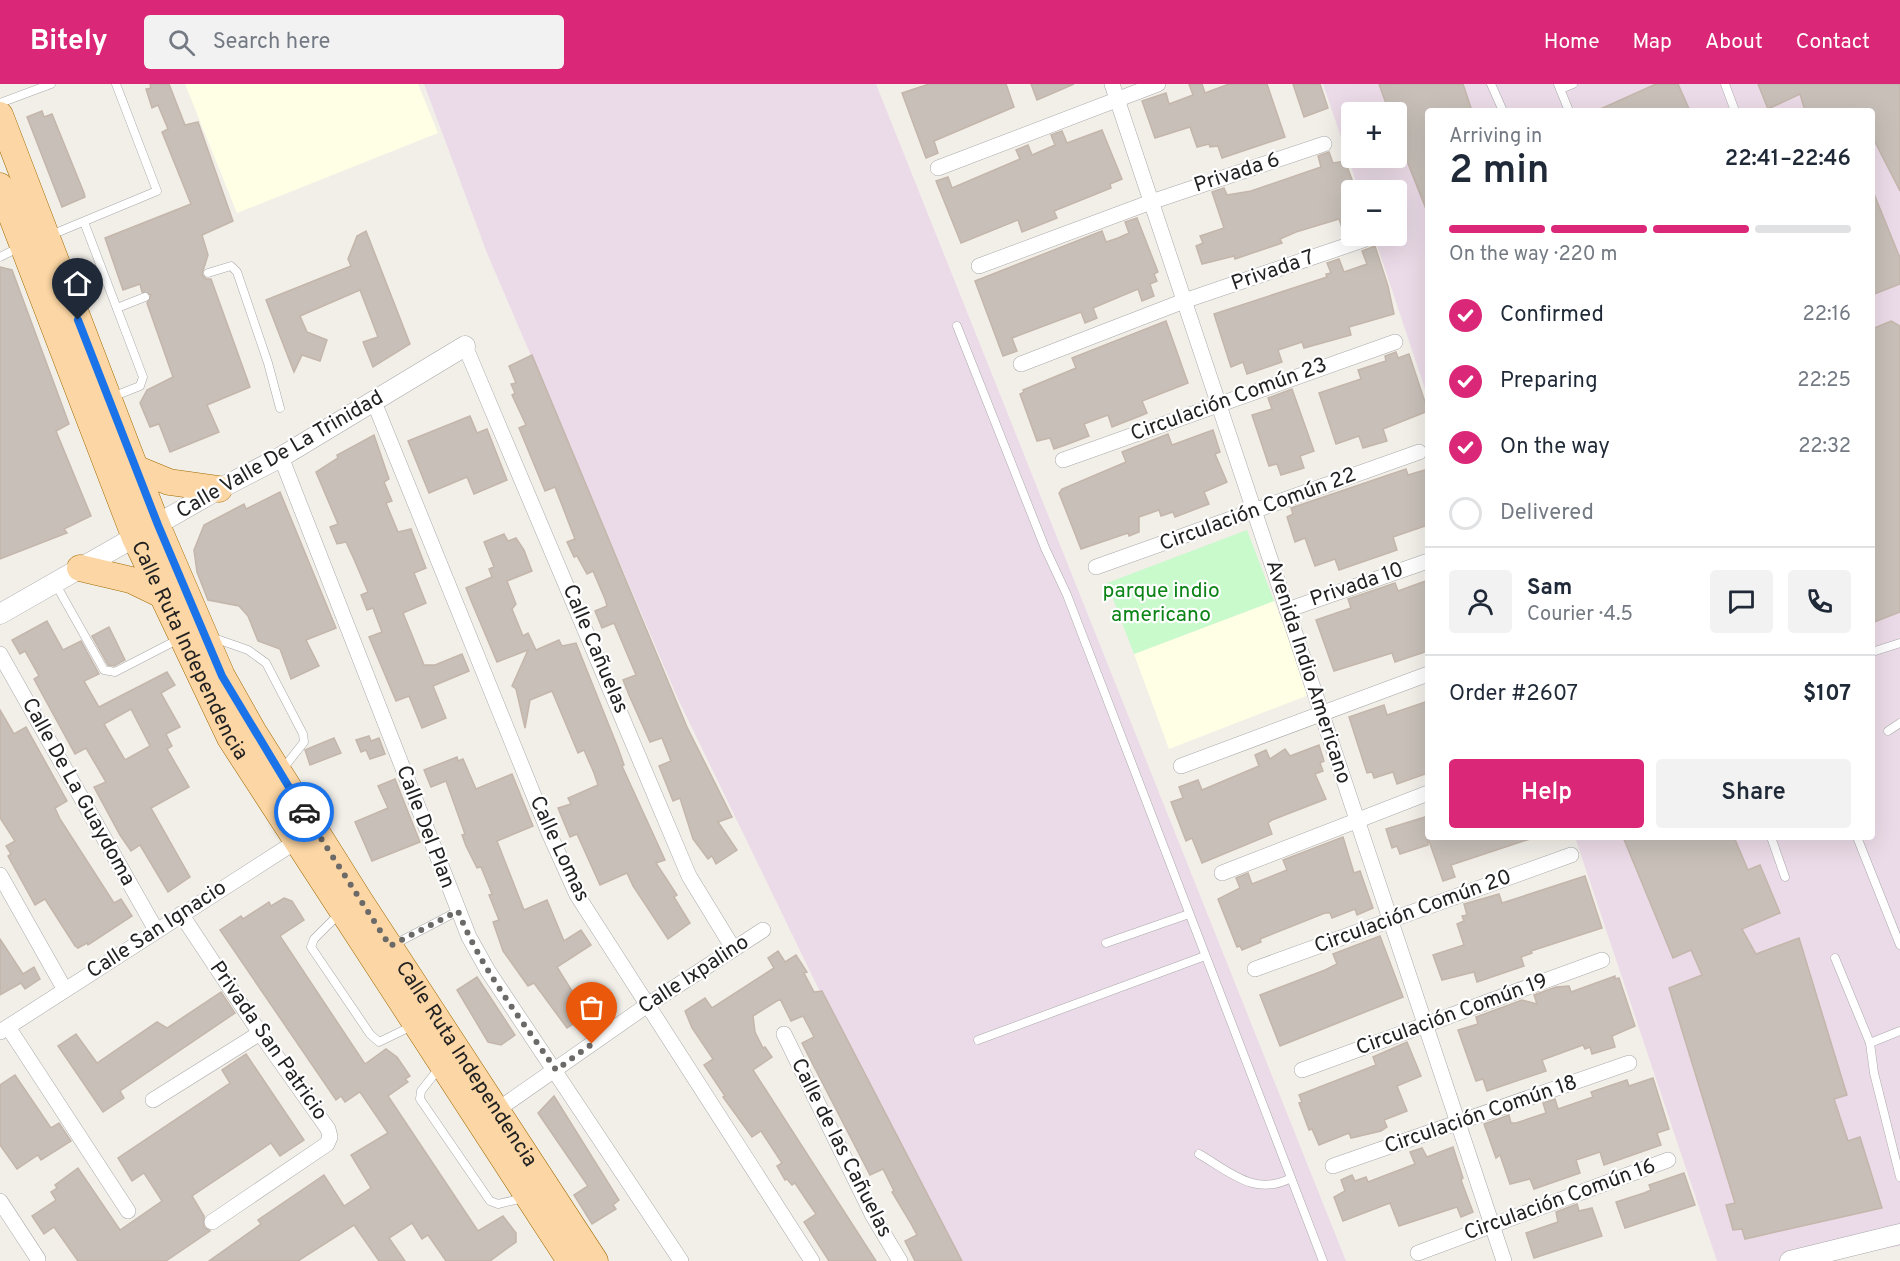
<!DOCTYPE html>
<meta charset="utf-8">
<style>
:root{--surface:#fff;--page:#f2f2f3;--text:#1f2937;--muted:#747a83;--line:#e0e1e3;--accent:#db2777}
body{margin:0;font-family:Overpass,sans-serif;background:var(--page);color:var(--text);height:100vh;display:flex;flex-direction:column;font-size:22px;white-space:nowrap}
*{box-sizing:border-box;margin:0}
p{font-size:20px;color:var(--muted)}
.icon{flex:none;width:33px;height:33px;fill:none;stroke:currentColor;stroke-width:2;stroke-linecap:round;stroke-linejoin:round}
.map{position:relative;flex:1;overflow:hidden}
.side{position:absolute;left:1425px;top:24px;width:450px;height:732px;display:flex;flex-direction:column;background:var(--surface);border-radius:6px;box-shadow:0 6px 24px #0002}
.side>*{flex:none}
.controls{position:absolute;left:1341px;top:18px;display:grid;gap:12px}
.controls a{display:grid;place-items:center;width:66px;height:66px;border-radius:6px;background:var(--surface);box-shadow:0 6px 24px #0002;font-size:30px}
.pin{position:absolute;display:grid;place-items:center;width:51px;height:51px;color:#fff;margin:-62px -26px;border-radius:50% 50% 50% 0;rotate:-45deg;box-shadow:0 0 6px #0007}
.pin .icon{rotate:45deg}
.courier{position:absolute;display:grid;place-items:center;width:60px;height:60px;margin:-30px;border:4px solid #1a73e8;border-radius:50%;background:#fff;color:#222;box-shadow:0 2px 8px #0007}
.summary em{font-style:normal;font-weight:600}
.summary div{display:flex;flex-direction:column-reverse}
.summary{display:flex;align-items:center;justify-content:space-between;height:102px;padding:0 24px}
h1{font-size:39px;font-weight:600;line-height:45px}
.bar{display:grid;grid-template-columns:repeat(4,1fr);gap:9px 6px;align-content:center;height:72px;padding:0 24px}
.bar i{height:8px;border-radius:4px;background:var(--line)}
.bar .current{background:var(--accent)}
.bar p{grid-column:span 4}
.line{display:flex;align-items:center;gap:15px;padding:0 24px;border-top:2px solid var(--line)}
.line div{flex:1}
.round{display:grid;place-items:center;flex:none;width:63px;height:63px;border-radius:6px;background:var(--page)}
ol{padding:0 24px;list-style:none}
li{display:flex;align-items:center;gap:18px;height:66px}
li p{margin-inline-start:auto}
li .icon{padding:6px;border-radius:50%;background:var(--accent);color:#fff;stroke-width:4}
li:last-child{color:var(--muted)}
li i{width:33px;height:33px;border:3px solid var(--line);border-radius:50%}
.button{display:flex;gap:12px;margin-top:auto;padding:12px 24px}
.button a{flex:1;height:69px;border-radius:6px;background:var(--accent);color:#fff;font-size:24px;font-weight:600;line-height:69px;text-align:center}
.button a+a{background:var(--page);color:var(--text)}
header{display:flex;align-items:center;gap:36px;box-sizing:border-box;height:84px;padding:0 30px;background:var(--accent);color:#fff}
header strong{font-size:28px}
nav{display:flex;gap:33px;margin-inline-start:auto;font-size:21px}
.search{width:420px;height:54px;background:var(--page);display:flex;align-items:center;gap:15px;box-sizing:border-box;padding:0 21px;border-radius:6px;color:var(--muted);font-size:22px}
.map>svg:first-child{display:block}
</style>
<header>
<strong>Bitely</strong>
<div class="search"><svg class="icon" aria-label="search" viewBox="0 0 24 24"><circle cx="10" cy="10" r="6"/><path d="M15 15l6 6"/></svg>Search here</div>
<nav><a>Home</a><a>Map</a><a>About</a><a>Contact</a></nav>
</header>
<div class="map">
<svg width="1900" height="1177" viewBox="0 0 1900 1177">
<rect width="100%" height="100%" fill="#f2efe9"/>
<g fill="#ebdbe8" fill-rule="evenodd">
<polygon points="424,0 876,0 1346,1177 956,1177 855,980 678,615 487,169"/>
<path d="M1323,0h577v1162l-85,15h-98l-142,-424h297v-726h-444v287l-54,-162h22v-46h-37zM1352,28h44v46h-44z"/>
</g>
<g fill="#ffffe5">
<polygon points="185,0 418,0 438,49 237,129"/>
<polygon points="1274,517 1311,610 1169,665 1134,570"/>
</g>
<polygon fill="#c8facc" points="1247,446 1274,517 1134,570 1107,499"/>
<g fill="#c7bfb8" stroke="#c4b6ab" stroke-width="1.5" fill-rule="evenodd">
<polygon points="150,0 169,0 185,41 198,38 233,137 202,151 208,171 202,190 206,195 211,195 250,303 207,321 219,348 170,368 159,340 150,343 140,319 147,306 173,293 147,219 151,211 142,208 140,200 123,206 105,154 191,120 162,48 168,45 158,21 152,24 146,5 151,4"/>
<polygon points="929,0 1006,0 1014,23 934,57 938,69 926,74 902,9"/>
<polygon points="1031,0 1074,0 1037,16"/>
<polygon points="1189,0 1202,0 1205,9 1229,0 1267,0 1285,53 1222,74 1218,62 1210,63 1209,60 1197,63 1190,43 1155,54 1142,17 1166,9 1169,20 1193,11"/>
<polygon points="1293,0 1320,0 1328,24 1304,33"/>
<polygon points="1379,0 1463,0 1472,27 1428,27 1428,130 1396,49 1396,28 1389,28"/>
<polygon points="1656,0 1678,0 1690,27 1596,27"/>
<polygon points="1758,0 1900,0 1900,107 1872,52 1872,27 1805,27 1800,10 1768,25"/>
<polygon points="42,27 44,33 52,30 84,109 85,113 62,123 27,33"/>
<polygon points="1102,46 1122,95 1110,100 1111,104 1054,127 1057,134 1022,148 1018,136 961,159 936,97 948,93 952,104 1020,75 1016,66 1028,61 1032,71 1055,61 1051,51 1062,47 1067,59"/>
<polygon points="1329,68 1333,79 1345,77 1356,106 1352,106 1352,150 1345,152 1339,135 1296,148 1280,155 1282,159 1235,175 1234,172 1202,180 1196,162 1203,159 1200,152 1224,144 1212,108 1224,104 1227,111 1251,107 1321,83 1318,72"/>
<polygon points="1872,105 1900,174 1900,200 1872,211"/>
<polygon points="1137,134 1158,188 1154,190 1157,197 1150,200 1154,212 1142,217 1138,205 1093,224 1097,234 1085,239 1081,228 1012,254 1017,267 1003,272 975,197 1102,147 1106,158 1118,154 1129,149 1125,138"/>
<polygon points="366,147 410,260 373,283 363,258 378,253 360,206 300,232 307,248 327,256 320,277 302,271 294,288 266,216 351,182 348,175 357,152"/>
<polygon points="1375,162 1388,202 1394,230 1349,243 1351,251 1304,264 1302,258 1278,266 1282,278 1247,290 1243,278 1231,283 1214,230 1327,193 1326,190 1331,189 1327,179 1339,175 1344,188 1367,180 1362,167"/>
<polygon points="0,183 12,186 69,340 56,347 91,432 64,445 67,449 0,475"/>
<polygon points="1166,237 1188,299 1142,317 1147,329 1140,332 1112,343 1108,331 1084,340 1089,352 1068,360 1054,365 1050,354 1037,357 1020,310 1024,308 1023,306 1076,284 1072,274"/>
<polygon points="1891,237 1900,242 1900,528 1872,539 1872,245"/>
<polygon points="1396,268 1398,274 1409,270 1428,327 1383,345 1387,357 1363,364 1359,352 1336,360 1319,309 1361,295 1358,286 1386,277 1385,272"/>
<polygon points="532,271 687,643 732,733 718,738 737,766 716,780 712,772 708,775 693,755 680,714 673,717 659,682 671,677 662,654 650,658 629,611 623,596 636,591 614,539 602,544 595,527 607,522 605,515 593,487 587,490 577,472 574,473 567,458 575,455 555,403 545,407 519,344 526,341 512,311 515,309 511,300 516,299 509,282"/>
<polygon points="1292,305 1314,367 1300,372 1304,384 1281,391 1277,380 1269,382 1252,331 1272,325 1268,314"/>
<polygon points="470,332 477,349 487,345 507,396 474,410 467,393 429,409 408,357"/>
<polygon points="1213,346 1220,368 1215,370 1227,398 1204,408 1209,420 1175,433 1173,428 1161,432 1159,426 1139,433 1139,448 1129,452 1128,449 1081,465 1059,409 1062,405 1126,378 1122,368 1168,350 1172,361"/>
<polygon points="374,351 389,395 384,398 392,417 386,419 398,448 411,445 426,484 414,489 426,519 403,529 412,551 424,581 435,581 462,570 469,587 433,602 446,634 422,644 409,612 396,617 369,553 382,548 373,524 367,526 361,511 368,508 353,473 346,458 337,460 330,443 338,440 316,388 338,374 337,371"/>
<polygon points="1406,385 1408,391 1428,385 1428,441 1393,453 1397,466 1339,486 1335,475 1315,482 1305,454 1295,458 1287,433 1293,430 1291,424"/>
<polygon points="280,408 336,544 306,556 319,582 291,595 280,565 258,557 248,532 239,522 208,516 197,488 194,466 204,441 244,420 246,425"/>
<polygon points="504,450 508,457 516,454 524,466 532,487 507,497 516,520 512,525 523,552 528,549 536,566 559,556 562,562 576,559 618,664 624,681 622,682 665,776 656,779 677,811 674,813 690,839 668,855 633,802 627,789 600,801 577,750 570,753 558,724 571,720 568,714 598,701 594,689 584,666 578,669 552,607 530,616 525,644 516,605 512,602 528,566 497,578 472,519 466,504 492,493 489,485 494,483 484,458"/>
<polygon points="1428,496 1428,567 1395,578 1392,569 1334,587 1316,536 1351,524 1348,515 1395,499 1398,507"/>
<path d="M47,537l16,29 18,-9 18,33 -15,7 15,26 68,-35 8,13 -14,8 19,34 -14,7 6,12 -5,3 22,38 -38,21 39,69 -22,15 -28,-47 -9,6 -11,-16 -26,-48 12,-5 -20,-34 -11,6 -41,-75 5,-3 -14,-25 -5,3 -8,-14zM131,625l19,37 -25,14 -21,-36z"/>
<polygon points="109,543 125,576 114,582 108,581 92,552"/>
<polygon points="1428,617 1428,689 1397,700 1393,688 1374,694 1372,688 1367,689 1349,633 1384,621 1387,631"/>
<polygon points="0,626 14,650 26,643 67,717 55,724 60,735 114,819 121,815 132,832 88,861 87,859 78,864 75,862 45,815 35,821 8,772 11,770 6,762 15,757 0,734"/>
<polygon points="369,652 371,657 379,654 385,670 370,675 366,666 361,668 356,656"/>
<polygon points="334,654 341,669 310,681 305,666"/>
<polygon points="1319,661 1324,677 1320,679 1323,687 1315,690 1326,715 1272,736 1268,739 1272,750 1202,779 1192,754 1186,757 1171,718 1183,714 1179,703 1198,696 1202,706 1259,682 1255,671 1266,666 1270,675 1285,665 1290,672"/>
<polygon points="457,673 458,677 463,675 476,705 512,690 533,742 497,757 524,826 547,816 564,857 581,846 591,861 557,883 587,931 567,944 534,899 528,902 503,867 493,838 499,836 489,811 492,810 481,783 477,784 466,762 462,751 465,750 446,697 431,703 424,686"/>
<polygon points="395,695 420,758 372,777 355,738 388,724 378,702"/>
<polygon points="1428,732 1428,753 1530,755 1451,781 1455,793 1443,797 1428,754 1428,761 1400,770 1397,762 1392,764 1386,745"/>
<polygon points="1343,753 1354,789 1360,787 1373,824 1357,831 1355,825 1332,834 1330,829 1325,829 1260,855 1261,858 1242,866 1240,862 1237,863 1218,815 1240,804 1236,794 1248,789 1252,800 1287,786 1283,776"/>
<polygon points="1623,753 1734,753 1748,786 1760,781 1780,829 1742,845 1756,870 1799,854 1847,1011 1834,1015 1848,1057 1860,1053 1882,1124 1745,1155 1742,1145 1733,1146 1726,1121 1735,1119 1669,904 1702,891 1691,866 1673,874"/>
<polygon points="1585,792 1602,844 1531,867 1532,869 1521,873 1524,882 1477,898 1474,888 1442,896 1433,871 1464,861 1457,840 1464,837 1462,832 1467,831 1464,820 1499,810 1502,819"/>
<polygon points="284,814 292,817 304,836 280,852 365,980 386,965 397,973 410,992 405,995 408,998 388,1012 478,1147 503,1132 516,1149 516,1158 490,1177 446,1177 428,1151 422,1155 412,1139 389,1154 405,1177 379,1177 354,1141 298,1177 209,1177 261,1140 258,1136 324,1091 344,1122 371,1104 351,1071 388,1049 360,1008 345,1018 341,1012 336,1016 220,846 241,832 243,835 269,818 271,822"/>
<polygon points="1380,852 1403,913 1280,962 1260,911 1325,886 1337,880 1333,870"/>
<polygon points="0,855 23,890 34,883 40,895 25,905 21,899 0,911"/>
<polygon points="778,867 785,878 796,871 807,888 804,889 814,908 822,907 962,1177 915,1177 905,1157 917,1151 910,1138 892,1108 894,1107 883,1085 870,1091 808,971 802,959 814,953 803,932 791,937 780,915 753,932 755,948 763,964 765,963 772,973 753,986 876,1177 829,1177 804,1138 816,1130 809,1120 795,1099 792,1101 787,1095 785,1096 777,1082 782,1079 761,1047 752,1053 723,1013 725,1012 704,981 713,975 692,944 685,927 705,914 712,924 774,884 768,874"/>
<polygon points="1615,892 1615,895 1619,894 1635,942 1612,952 1615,963 1592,970 1590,963 1585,965 1583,961 1542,976 1546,987 1487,1007 1483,995 1476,997 1458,946 1478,940 1476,933 1522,916 1537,920 1534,911 1556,903 1569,902 1571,908"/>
<polygon points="477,893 515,951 501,961 488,958 457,906"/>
<polygon points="221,908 235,929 120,1007 124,1014 103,1028 58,962 76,950 97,979 157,938 167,944"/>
<polygon points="1407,958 1421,992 1397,1002 1407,1027 1384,1036 1387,1043 1381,1047 1351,1054 1349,1049 1319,1061 1312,1045 1309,1046 1299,1019 1302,1018 1299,1011 1376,981 1373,973"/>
<polygon points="246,970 304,1056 280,1072 271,1059 192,1112 204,1132 204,1143 210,1147 166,1177 78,1177 54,1143 44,1150 32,1132 56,1116 51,1108 57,1104 55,1101 78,1084 120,1146 162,1117 144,1089 132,1097 118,1074 230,999 222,986"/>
<polygon points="15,991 51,1044 59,1039 71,1057 41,1076 38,1071 17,1085 0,1061 0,1001"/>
<polygon points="1653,994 1669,1045 1657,1049 1661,1061 1604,1081 1600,1068 1576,1076 1580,1089 1534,1105 1530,1095 1510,1100 1500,1071 1496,1074 1484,1040 1509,1031 1511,1039 1516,1039 1546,1029 1543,1019 1555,1015 1558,1025 1593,1013 1591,1008 1627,996 1629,1002"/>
<polygon points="554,1012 619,1116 613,1121 616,1125 592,1140 574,1111 588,1102 538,1029"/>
<polygon points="1453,1063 1463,1094 1461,1096 1473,1128 1461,1133 1457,1123 1399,1142 1390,1119 1343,1137 1334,1113 1345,1107 1341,1096 1352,1091 1355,1097 1366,1093 1368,1098 1415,1080 1410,1068 1422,1064 1427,1073"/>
<polygon points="1684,1089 1695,1121 1625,1144 1616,1118 1644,1109 1651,1106 1649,1101"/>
<polygon points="1577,1120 1579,1127 1592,1124 1602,1152 1534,1174 1526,1149 1558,1138 1556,1128"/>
</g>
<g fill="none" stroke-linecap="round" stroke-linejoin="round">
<g stroke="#a9a9a9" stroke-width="9">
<g id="service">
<polyline points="1491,0 1503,27"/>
<polyline points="1558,0 1569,27"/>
<polyline points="1725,0 1735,27"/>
<polyline points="1560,5 1573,0"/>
<polyline points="0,19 51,0"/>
<polyline points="84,138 143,293 140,302 112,313"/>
<polyline points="51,151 157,107 116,0"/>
<polyline points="0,173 20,163"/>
<polyline points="208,189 231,182 237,188 268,279 280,324"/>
<polyline points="117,224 145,213"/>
<polyline points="957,242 1045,464 1067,511 1323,1177"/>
<polyline points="55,499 104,586 115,588 179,555"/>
<polyline points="211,553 248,566 266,579 303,650 304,658 282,686"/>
<polyline points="1872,568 1900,559"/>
<polyline points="1888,647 1900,639"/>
<polyline points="1771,753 1785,793"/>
<polyline points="1857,753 1900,861"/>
<polyline points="339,830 314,855 311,863 370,950 379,958 412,942"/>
<polyline points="1106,859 1189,830"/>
<polyline points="393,861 458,827"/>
<polyline points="1835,874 1870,959"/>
<polyline points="1900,947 1870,959 1874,989 1900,1093"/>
<polyline points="978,956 1205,872"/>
<polyline points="440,983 421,1007 420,1015 490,1117 498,1120 524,1114"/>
<path d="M1199,1070c31,18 56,43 92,24"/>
</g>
</g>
<g stroke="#a9a9a9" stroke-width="16">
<g id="minor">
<polyline points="1112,0 1504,1177"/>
<polyline points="938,84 1158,0"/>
<polyline points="979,182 1151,118 1324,60"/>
<polyline points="465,262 689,792 733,864"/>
<polyline points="1021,280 1184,217 1363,156"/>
<polyline points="374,318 549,749 577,811 812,1177"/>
<polyline points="281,373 469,853 488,887 681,1177"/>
<polyline points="1063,376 1395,258"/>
<polyline points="1096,483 1419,368"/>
<polyline points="1287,526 1428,477"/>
<polyline points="0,570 156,846"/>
<polyline points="1181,682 1428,590"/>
<polyline points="1222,789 1428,709"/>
<polyline points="0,791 65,906"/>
<polyline points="181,830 260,949 328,1045 330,1053 327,1060 212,1138"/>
<polyline points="1255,885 1571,771"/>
<polyline points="8,943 128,1127"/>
<polyline points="0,948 303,753"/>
<polyline points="784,950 873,1132 900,1177"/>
<polyline points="1302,986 1602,876"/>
<polyline points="153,1016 260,949"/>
<polyline points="490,1031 646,922 763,846"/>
<polyline points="1333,1082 1629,979"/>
<polyline points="0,1117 38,1175"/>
<polyline points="1418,1169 1668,1076"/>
</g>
</g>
<g stroke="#a9a9a9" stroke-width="21">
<g id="tertiary">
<polyline points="0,530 219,405 281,373 465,262"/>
<polyline points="1790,1177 1900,1150"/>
</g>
</g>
<g stroke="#a06b00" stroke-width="27">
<g id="primary">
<path id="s1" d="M0,31l157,410 65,151 31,55 107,170 235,360"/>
<path id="s2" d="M0,102l135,352 95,200 340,523"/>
<polyline points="135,384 169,398 219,405"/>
<polyline points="80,484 131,496 160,510"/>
</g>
</g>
<use href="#service" stroke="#fff" stroke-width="8"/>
<use href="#minor" stroke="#fff" stroke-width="15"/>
<use href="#tertiary" stroke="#fff" stroke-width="20"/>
<use href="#primary" stroke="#fcd6a4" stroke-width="26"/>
</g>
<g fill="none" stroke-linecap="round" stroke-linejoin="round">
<path stroke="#6b6a68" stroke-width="6" stroke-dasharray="0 10.8" d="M304,728l86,134 68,-35c23,58 63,108 98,159l36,-26"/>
<polyline stroke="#1a73e8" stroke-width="8" points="78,236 158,441 222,592 304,728"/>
</g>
<g text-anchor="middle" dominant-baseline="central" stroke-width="4.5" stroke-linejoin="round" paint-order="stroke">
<g font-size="21" fill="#222" stroke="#fff">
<text transform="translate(1237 89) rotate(-18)">Privada 6</text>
<text transform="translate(1273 187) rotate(-19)">Privada 7</text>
<text transform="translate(1229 316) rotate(-20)">Circulación Común 23</text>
<text transform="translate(280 371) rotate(-30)">Calle Valle De La Trinidad</text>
<text transform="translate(1258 426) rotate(-20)">Circulación Común 22</text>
<text transform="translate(1357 501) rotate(-19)">Privada 10</text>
<text transform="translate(595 565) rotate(67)">Calle Cañuelas</text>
<text stroke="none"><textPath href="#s2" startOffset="502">Calle Ruta Independencia</textPath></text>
<text transform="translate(1308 588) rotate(72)">Avenida Indio Americano</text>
<text transform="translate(78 708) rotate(61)">Calle De La Guaydoma</text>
<text transform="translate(425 743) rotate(69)">Calle Del Plan</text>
<text transform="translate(559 765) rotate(65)">Calle Lomas</text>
<text transform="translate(1413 828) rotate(-20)">Circulación Común 20</text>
<text transform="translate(157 846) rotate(-33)">Calle San Ignacio</text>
<text transform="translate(694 891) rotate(-33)">Calle Ixpalino</text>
<text transform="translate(1452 931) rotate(-20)">Circulación Común 19</text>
<text transform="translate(268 957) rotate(55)">Privada San Patricio</text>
<text stroke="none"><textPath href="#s1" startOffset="1062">Calle Ruta Independencia</textPath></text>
<text transform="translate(1481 1031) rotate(-19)">Circulación Común 18</text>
<text transform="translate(841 1064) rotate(63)">Calle de las Cañuelas</text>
<text transform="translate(1560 1116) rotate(-20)">Circulación Común 16</text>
</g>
<g font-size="21" fill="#0c8416" stroke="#fff">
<text x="1161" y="507">parque indio<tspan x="1161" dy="24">americano</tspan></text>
</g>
</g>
</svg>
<div class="controls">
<a>+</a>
<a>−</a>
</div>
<div class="pin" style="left:592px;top:960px;background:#ea580c"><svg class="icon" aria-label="bag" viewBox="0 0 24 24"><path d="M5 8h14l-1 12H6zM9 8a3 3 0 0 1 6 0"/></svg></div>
<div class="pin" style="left:78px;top:236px;background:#1f2937"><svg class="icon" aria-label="home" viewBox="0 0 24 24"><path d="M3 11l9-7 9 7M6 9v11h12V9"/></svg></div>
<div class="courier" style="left:304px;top:728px"><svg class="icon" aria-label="car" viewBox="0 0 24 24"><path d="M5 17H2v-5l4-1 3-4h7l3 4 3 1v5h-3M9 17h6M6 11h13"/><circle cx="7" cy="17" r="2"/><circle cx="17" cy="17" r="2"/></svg></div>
<section class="side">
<div class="summary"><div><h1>2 min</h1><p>Arriving in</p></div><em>22:41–22:46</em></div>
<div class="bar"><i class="current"></i><i class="current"></i><i class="current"></i><i></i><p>On the way · 220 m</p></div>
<ol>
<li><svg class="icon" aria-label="check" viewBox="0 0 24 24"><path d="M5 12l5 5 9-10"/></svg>Confirmed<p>22:16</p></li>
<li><svg class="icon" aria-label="check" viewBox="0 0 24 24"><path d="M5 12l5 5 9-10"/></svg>Preparing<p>22:25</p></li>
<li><svg class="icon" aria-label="check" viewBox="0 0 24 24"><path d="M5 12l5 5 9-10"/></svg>On the way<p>22:32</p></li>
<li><i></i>Delivered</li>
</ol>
<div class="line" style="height:108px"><a class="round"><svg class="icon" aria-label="person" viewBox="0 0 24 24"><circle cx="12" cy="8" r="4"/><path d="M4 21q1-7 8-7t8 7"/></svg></a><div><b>Sam</b><p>Courier · 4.5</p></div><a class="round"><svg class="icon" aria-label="chat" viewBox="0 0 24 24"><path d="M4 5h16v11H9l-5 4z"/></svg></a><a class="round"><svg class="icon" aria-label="phone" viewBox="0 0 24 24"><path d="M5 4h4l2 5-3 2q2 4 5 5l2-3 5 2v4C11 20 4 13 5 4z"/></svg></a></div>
<div class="line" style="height:78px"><div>Order #2607</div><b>$107</b></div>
<div class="button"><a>Help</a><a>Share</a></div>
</section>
</div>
